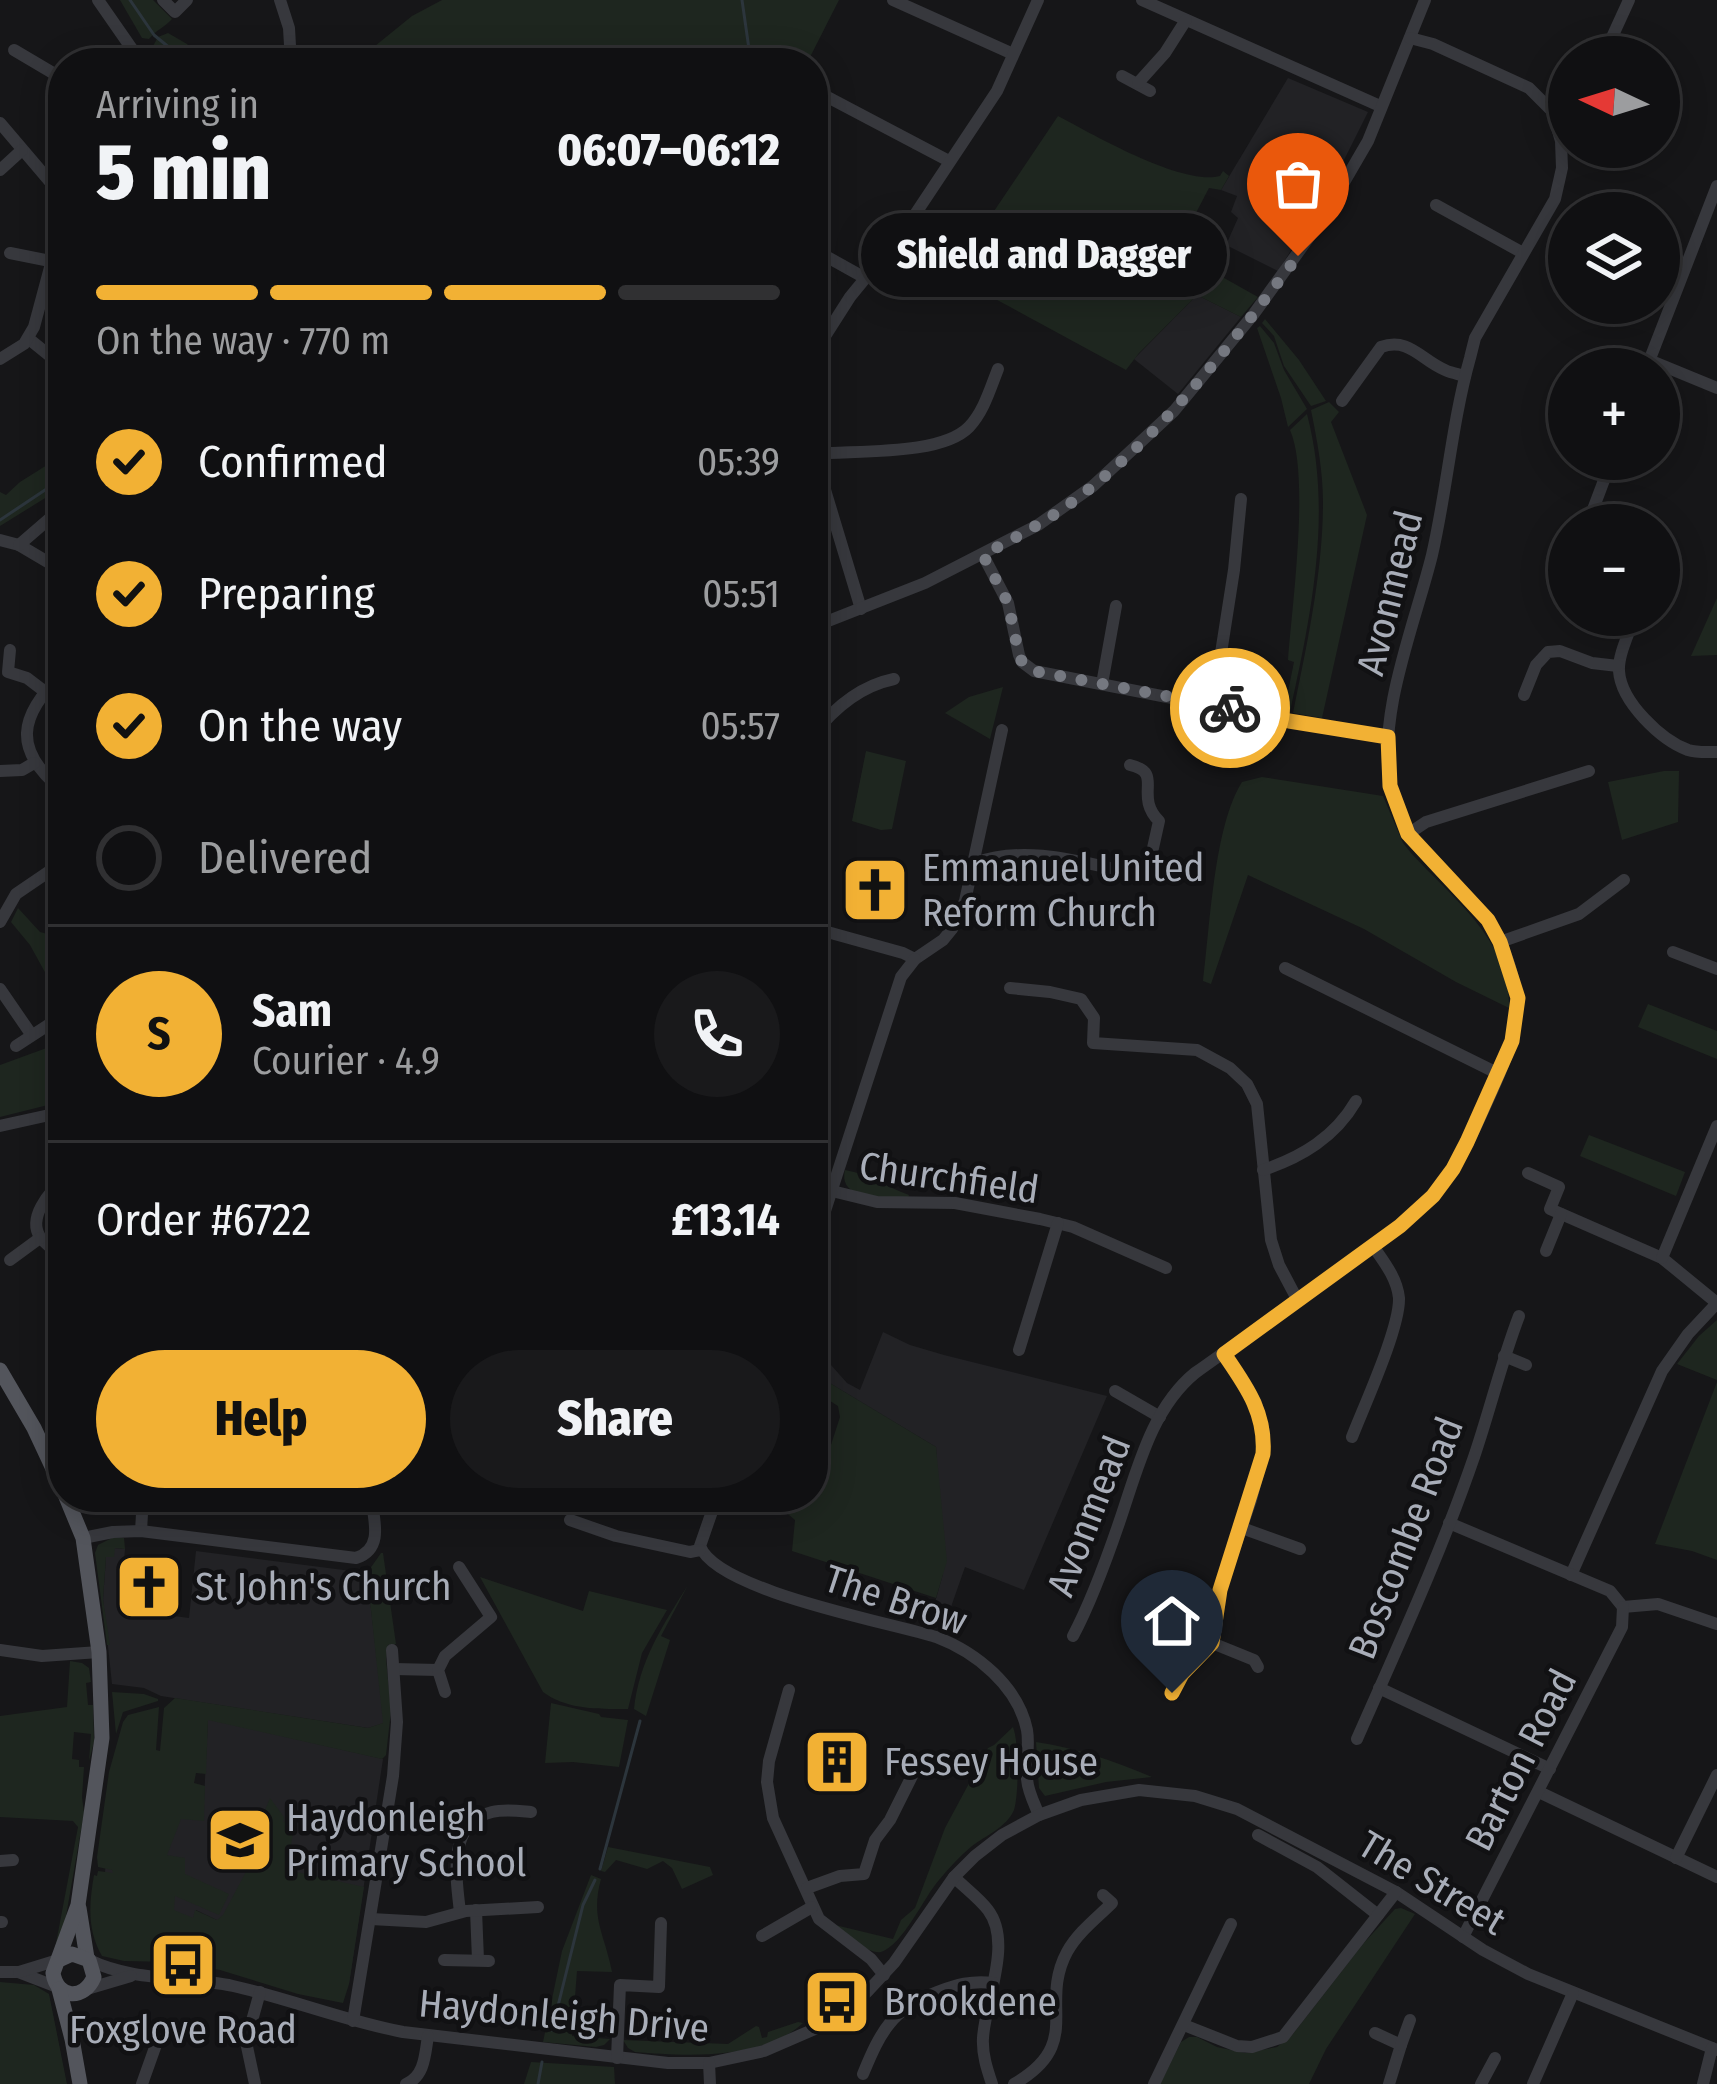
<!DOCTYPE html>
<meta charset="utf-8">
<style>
:root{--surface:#101012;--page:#19191b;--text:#f1f3f6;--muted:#9c9d9f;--line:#303032;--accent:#f2b134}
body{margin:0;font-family:"Fira Sans Condensed",sans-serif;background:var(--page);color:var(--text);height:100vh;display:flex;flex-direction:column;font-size:45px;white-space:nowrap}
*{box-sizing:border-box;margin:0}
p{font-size:39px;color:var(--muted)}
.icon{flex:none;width:66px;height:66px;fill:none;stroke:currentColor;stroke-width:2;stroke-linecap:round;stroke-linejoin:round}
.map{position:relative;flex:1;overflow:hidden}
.drawer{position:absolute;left:48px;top:48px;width:780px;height:1464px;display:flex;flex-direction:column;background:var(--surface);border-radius:48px;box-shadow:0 6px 30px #0003,0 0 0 3px var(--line)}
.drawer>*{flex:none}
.needle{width:78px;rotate:274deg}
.controls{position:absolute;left:1548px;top:36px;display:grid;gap:24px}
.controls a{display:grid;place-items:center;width:132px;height:132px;border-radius:50%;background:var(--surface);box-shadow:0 6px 30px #0003,0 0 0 3px var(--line);font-size:60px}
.pin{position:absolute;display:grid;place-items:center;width:102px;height:102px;color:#fff;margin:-123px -51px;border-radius:50% 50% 50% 0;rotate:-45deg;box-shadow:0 0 12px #0007}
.pin .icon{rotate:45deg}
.courier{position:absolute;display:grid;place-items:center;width:120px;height:120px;margin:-60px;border:9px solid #f2b134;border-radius:50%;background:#fff;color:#222;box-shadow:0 3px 15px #0007}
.bubble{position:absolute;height:84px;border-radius:42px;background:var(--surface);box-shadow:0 6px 30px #0003,0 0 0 3px var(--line);font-size:39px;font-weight:800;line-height:84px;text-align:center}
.head em{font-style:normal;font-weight:800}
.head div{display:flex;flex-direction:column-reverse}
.head{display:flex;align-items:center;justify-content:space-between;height:204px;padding:0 48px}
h1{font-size:78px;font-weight:800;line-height:90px}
.bar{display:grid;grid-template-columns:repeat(4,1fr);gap:18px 12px;align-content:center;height:144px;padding:0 48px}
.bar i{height:15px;border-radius:9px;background:var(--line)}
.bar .current{background:var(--accent)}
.bar p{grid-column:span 4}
.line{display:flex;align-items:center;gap:30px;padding:0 48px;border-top:3px solid var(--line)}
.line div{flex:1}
.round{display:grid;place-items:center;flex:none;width:126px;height:126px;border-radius:63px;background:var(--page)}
ol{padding:0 48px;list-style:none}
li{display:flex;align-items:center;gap:36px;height:132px}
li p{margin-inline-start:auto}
li .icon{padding:12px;border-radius:50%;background:var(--accent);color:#111;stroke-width:4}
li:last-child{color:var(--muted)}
li i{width:66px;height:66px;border:6px solid var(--line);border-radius:50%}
.action{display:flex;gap:24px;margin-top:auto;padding:24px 48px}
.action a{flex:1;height:138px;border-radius:72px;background:var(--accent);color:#111;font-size:48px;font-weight:800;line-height:138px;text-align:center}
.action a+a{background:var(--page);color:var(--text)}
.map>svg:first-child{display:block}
</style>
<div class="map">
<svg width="1717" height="2084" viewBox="0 0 1717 2084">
<rect width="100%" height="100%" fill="#161618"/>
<g fill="#222225">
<polygon points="1288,78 1368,112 1329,190 1278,271 1226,245 1238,218 1231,212 1237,196 1221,190"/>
<polygon points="1197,295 1241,317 1178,394 1134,359"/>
<polygon points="883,1332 910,1345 944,1355 1107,1396 1024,1590 965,1567 945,1624 930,1620 943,1574 936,1447 813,1373 813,1352 831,1365 847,1383 860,1390"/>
<polygon points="114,1548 125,1549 120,1603 124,1613 150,1616 151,1613 189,1618 196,1551 367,1573 384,1723 368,1728 161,1696 144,1688 112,1684 103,1599 106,1557"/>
<polygon points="208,1719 383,1759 349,1984 196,1910 193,1943 101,1912 111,1811 203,1820"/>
</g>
<g fill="#1e261f">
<path d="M120,0h33l19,19c-7,8 -16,11 -23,20l-7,-1z"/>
<polygon points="442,0 839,0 807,63 354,63 412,16"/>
<polygon points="168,33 187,44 202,63 155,63 147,57 158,37"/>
<path d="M1058,116c36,19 124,70 162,60l3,-5 6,5 -8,14 -12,-2 -33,63 82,46 -17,20 -44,-22 -58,58 -13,17 -175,-95z"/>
<polygon points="1265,319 1299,360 1326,401 1311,406 1284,366 1274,336 1262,323"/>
<polygon points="1260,326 1274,343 1284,370 1307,409 1288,427 1281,398 1257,328"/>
<path d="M1329,402l10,10 -8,10 36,93 -45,203 -29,-5c14,-69 30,-141 30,-211 0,-31 -6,-62 -12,-92z"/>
<path d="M1307,414c26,99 4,201 -17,298l-6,-1 10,-49 -6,-2c4,-54 22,-185 2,-230z"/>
<polygon points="63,455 63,487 0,526 0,492 6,495 20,482"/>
<polygon points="1717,598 1717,655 1691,656"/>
<polygon points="1003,687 990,739 945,713 969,697"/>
<polygon points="866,751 906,761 892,829 881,830 852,821"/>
<polygon points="1664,771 1679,771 1678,822 1622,840 1608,782"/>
<path d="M1262,777l121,19 20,47 8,10c40,44 101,88 98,155l-53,-26 -92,-53 -116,-54 -37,109 -8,-3c7,-55 11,-155 39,-199z"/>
<polygon points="18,908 40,932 63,938 63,1005 30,945 11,922"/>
<polygon points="1648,1004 1717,1031 1717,1059 1638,1027"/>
<polygon points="63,1042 63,1092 52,1095 48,1105 0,1117 0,1065"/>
<polygon points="1589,1135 1685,1172 1676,1196 1580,1156"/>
<path d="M845,1170c25,4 41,17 64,25l-1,3c-21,2 -71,3 -63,-28z"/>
<polygon points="1717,1320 1717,1380 1677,1364 1699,1336"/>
<polygon points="813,1373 936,1447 947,1561 936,1598 792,1551 795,1520 775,1503 776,1497 813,1497 813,1446 830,1448 840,1417 838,1406 813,1390"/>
<polygon points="1717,1382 1717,1560 1692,1551 1655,1544"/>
<polygon points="114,1537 124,1538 125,1549 115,1548 114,1557 106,1557 103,1599 110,1645 107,1645 95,1553 98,1545"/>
<path d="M381,1553h2l13,91 -8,1 -2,14 5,52 -5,44 -4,4 -174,-39 -2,54 -10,-1 -2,10 11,3 -1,35 -23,-2 -14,36 18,3v16l44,20 -10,21 -44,-19 -1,14 19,8 2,-8 22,10 6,-5 25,-47 -6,-2 28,-68 14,19 -1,6 6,-8 4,1 2,4 -8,50 77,17 -15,97 -6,19 -45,-9 -78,-24 -47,-8 -49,-1 -22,-5c-15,-26 -13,-52 -8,-81l3,1 1,-5 15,2 -1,-3 -14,-3 -1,-10 12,-85 14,-50 5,-7 31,-8 -3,43 4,1 4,-43 11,-10 193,30 15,-5 -16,-150z"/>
<polygon points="123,1569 134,1570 129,1573 128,1594 132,1595 132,1610 145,1611 146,1597 151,1597 151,1593 168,1595 166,1615 124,1614 120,1604"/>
<path d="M480,1577l103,34 6,-20 78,19 -25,43 -14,56c-29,0 -61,1 -85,-17z"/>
<path d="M688,1585l-27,51 9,4 -24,76 -12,-7c5,-48 29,-84 54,-124z"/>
<polygon points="70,1661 82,1663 89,1668 91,1682 86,1683 88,1705 93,1705 94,1742 89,1761 91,1734 74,1732 72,1759 79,1760 79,1767 84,1767 82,1797 84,1813 62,1939 53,1959 78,1827 73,1821 0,1817 0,1716 67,1707"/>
<polygon points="112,1692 144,1694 158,1699 158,1701 123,1712 116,1734"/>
<polygon points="551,1703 599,1714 601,1717 628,1720 619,1767 573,1762 545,1763"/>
<path d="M1013,1727c6,15 6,67 1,83 -7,17 -29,26 -42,36 -12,10 -23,22 -33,34 -15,17 -36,65 -58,72 -10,3 -41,-18 -46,-27l58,14 8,-19 14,-12 30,-80 43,-80 6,-3z"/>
<path d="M1036,1742c40,6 79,19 116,35l-46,5 -61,14 -6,-8z"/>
<polygon points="608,1847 710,1867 713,1875 682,1889 672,1868 663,1861 647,1869 616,1860 605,1872 601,1871"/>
<path d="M591,1875l10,4c-11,40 4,55 11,93l-35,-1 -5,65 38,3 -6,6 -8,2 -53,-5 19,-91z"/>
<polygon points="1401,1908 1415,1914 1326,2049 1309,2084 1160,2084 1181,2042 1189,2037 1197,2037 1217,2047 1245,2053 1277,2047 1293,2034 1363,1944 1395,1909"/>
<polygon points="0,1982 34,1985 49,1994 67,2084 0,2084"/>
<path d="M798,2022l5,1c-40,38 -118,33 -168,29l-7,-4 -5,-8 105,4 28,-18 3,1 3,11 5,-1 1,-5z"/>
<polygon points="531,2062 614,2067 615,2084 524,2084"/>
</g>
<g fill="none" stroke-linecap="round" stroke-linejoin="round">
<g stroke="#2c353c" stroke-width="3">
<polyline points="130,0 154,35 188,63"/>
<polyline points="742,0 751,63"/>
<polyline points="0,520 63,478"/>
<polyline points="600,1869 640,1721"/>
<polyline points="552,2030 583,1905 595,1880"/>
<polyline points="538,2084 542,2062"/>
</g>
<g stroke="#37383d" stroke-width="12">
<polyline points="98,0 132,49 131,63"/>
<polyline points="163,0 175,12 187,0"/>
<polyline points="280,0 289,28 291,63"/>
<polyline points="893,0 1013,54"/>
<polyline points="1142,0 1380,106"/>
<polyline points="14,50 63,79"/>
<polyline points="1603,57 1629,0"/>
<polyline points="1122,76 1150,91"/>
<polyline points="1138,83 1165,53 1186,20"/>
<polyline points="818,92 949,161"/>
<polyline points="0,123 63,197"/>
<polyline points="0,170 22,150"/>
<polyline points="1436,205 1523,253"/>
<polyline points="813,249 865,278"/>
<polyline points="10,253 50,261"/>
<polyline points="29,339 50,356 63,362"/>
<polyline points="813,355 850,297 904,231 997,91 1038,0"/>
<polyline points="0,359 24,344 34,327 63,219"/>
<polyline points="1649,360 1717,388"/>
<polyline points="1646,369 1717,186"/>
<path d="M1342,401l39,-54c28,-10 40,13 64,23 6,3 13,4 20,6"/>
<polyline points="813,450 861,609"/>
<path d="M815,454c40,-4 126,2 154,-27 15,-16 21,-38 29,-58"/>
<polyline points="1592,512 1612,459"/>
<polyline points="0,540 19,545 63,571"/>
<polyline points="19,545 63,507"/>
<polyline points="983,555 1008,603 1019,655 1022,662 1034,671 1289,721 1388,737"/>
<path d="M1635,615c-5,17 -17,39 -16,56 2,31 42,69 69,79 9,3 20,2 29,2"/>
<polyline points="813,627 925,583 1038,525 1093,486 1174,411 1253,315 1325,215 1368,141 1425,0"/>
<polyline points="10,650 8,672 27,678 44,691"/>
<path d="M63,673c-45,43 -51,77 0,118"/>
<polyline points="1102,684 1116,606"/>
<polyline points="1524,695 1536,665 1548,652 1560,651 1592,663 1618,666"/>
<polyline points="1213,704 1234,570 1241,499"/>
<path d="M813,735c21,-27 47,-49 81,-56"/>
<polyline points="0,771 22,770 34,763"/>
<polyline points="1408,834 1426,822 1589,771"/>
<path d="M975,863c52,-19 109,0 162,11l7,-2 5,-6 10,-45c-26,-26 6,-48 -29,-56"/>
<polyline points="0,922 16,894 63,862"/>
<polyline points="813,928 903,953 915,959 943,940 952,929 965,901 1002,730"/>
<polyline points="1500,942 1579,914 1624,880"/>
<polyline points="1673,952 1717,969"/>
<polyline points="1285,968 1499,1074"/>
<polyline points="1010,988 1050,992 1081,999 1094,1018 1093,1043 1197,1050 1230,1068 1247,1084 1257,1104 1271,1240 1279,1265 1297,1299"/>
<polyline points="0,989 31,1034"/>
<polyline points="16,1046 59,1018"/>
<polyline points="0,1126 63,1112"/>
<path d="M1263,1170c39,-13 72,-33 93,-69"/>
<polyline points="1528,1173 1559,1187 1550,1209 1662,1258 1717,1303 1688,1334 1662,1371 1571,1575"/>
<path d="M63,1183c-15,9 -35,35 -23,54 5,7 17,15 23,22"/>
<polyline points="832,1191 877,1202 955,1203 1040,1219 1073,1227 1166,1268"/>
<polyline points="813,1248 901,977 915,959"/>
<polyline points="1546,1251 1561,1214"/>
<polyline points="1662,1258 1717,1126"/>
<polyline points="10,1260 40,1238"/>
<polyline points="1019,1350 1058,1223"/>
<polyline points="1504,1356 1526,1365"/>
<polyline points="1115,1391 1160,1417"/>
<path d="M1352,1437c12,-31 48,-109 47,-139 -2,-20 -15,-36 -26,-52"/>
<path d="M717,1497l-17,49c17,45 188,76 236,91 40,15 82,49 91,93 3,17 -2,32 0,49 1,13 7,24 12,36"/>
<polyline points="570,1520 616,1536 690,1552 700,1550"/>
<polyline points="1449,1523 1610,1591 1623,1607 1658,1604 1717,1624"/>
<polyline points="1242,1528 1300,1549"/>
<polyline points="141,1531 143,1497"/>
<path d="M83,1538l30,-6 28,-1 215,27c28,-9 18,-38 15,-61"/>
<path d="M1073,1636c19,-36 33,-75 46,-113 18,-52 32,-114 76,-150 47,-33 94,-68 141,-101 34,-24 72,-48 100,-80 25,-29 41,-68 57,-103 26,-59 34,-88 7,-148 -10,-23 -29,-39 -46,-56 -29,-29 -55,-57 -63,-98 -15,-71 24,-163 41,-232 15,-65 20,-133 38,-197l5,-20 80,-139 7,-31 -1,-27 -9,-30 -23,-23 -96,-44 -23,-6"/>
<polyline points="1212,1643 1254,1660 1258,1667"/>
<polyline points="0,1650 42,1656 99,1652"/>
<polyline points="394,1669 438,1670"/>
<polyline points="1379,1688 1550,1769"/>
<polyline points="789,1690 769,1761 767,1782 773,1818 819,1919 871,1959 884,1975"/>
<polyline points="445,1692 438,1670 445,1656 491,1617 459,1567"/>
<polyline points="1172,1693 1182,1674 1212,1643 1220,1590 1251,1500 1263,1454 1264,1432 1256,1403 1224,1354"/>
<path d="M1357,1739c41,-93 84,-186 117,-282 16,-47 27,-94 45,-141"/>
<polyline points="1539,1792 1717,1877"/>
<polyline points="1258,1835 1317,1867 1378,1915"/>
<polyline points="1676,1858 1717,1775"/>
<polyline points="0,1861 13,1860"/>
<path d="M954,1877c11,11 25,21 34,33 25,33 -3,91 -5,128 -1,16 4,31 9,46"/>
<polyline points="807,1888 840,1876 864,1874 875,1840 890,1820 914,1772"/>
<polyline points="476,1910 478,1960"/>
<path d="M460,1912c-4,-35 -13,-89 32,-100 13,-3 27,-1 39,0"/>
<polyline points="371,1919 426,1922 466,1911 538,1907"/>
<polyline points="0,1922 2,1922"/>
<polyline points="762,1936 812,1907"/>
<polyline points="1463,1937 1622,1627 1623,1607"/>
<path d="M89,1960c45,22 96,16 144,26 58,13 112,35 170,46l265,31h41l55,-12 60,-26 43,-33 27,-29 60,-86 21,-21 27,-21 37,-20 42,-15 58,-10 56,6 42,13 159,83 87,58 45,24 189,76"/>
<polyline points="444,1960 489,1961"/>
<polyline points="0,1972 18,1972 57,1987"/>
<polyline points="19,1972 58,1960"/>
<polyline points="87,1989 131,1976"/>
<polyline points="353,2021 393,1776 397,1722 392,1650"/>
<polyline points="1184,2025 1237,2046 1252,2047 1283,2037 1396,1892"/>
<polyline points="1375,2033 1401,2045 1389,2084"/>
<polyline points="1401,2045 1410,2020"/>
<polyline points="617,2058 620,1985 659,1987 661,1923"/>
<polyline points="709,2063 710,2084"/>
<path d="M863,2074c18,-43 28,-64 74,-82 19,-7 35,-12 56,-9"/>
<polyline points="142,2084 158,2039"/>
<polyline points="255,2084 246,2042 260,1992"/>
<path d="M406,2084c19,-8 19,-30 22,-48"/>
<path d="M1014,2084c71,-41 24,-78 53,-132 11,-20 30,-34 45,-49l-9,-8"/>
<polyline points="1154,2084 1231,1924"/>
<polyline points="1481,2084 1495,2058"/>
<polyline points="1533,2084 1573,1993"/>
<polyline points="1703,2084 1712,2048"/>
</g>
<g stroke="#53555c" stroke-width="15">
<polyline points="0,1370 34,1428 63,1490"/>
<polyline points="79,1908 87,1958"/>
<path d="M59,1960l13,-6 17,6 5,17c-10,24 -37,22 -41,-4l25,-68 24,-167 -3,-86 -16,-114 -17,-41"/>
<polyline points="59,1989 72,2039 80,2084"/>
</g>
</g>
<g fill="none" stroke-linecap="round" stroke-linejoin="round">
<path stroke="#757880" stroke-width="12" stroke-dasharray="0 21.6" d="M1230,708l-196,-37 -12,-9 -3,-7 -11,-52 -25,-48c30,-16 60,-32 88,-52 92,-68 159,-158 227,-247"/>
<path stroke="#f2b134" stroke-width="15" d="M1172,1693l10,-19 30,-31 8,-53 43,-136c3,-41 -17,-68 -39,-100l176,-128 33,-30 20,-27 14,-27 45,-101 6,-43 -18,-56 -12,-22 -80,-86 -18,-48 -2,-49 -99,-16 -59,-13"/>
</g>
<defs>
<g id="church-square" transform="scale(3.45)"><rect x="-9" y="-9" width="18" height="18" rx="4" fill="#f2b134" stroke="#111113"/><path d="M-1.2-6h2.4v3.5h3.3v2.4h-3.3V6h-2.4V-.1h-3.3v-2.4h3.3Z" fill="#111"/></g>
<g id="building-square" transform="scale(3.45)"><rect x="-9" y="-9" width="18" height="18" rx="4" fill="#f2b134" stroke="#111113"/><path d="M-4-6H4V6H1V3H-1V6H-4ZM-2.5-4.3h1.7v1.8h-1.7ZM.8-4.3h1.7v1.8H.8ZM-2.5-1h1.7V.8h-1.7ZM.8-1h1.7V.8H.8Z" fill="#111"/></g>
<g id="school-square" transform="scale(3.45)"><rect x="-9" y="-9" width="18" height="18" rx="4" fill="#f2b134" stroke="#111113"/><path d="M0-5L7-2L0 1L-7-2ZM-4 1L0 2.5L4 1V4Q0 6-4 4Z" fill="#111"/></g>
<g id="bus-square" transform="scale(3.45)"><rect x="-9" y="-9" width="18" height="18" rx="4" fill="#f2b134" stroke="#111113"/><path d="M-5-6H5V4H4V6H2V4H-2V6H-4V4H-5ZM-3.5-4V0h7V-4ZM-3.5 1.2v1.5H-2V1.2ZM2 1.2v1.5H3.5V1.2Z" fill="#111"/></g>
</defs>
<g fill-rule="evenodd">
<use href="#church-square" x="875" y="890"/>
<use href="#church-square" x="149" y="1587"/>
<use href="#building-square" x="837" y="1762"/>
<use href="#school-square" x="240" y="1840"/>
<use href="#bus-square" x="183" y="1965"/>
<use href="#bus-square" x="837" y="2002"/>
</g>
<g text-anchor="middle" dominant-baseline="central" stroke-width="9" stroke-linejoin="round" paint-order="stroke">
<g font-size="39" fill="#a8adb8" stroke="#111113">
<text transform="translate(1390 593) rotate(-76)">Avonmead</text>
<text transform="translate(949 1178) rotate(8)">Churchfield</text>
<text transform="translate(1089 1516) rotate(-69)">Avonmead</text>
<text transform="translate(1406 1538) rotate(-69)">Boscombe Road</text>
<text transform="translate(896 1600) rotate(18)">The Brow</text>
<text transform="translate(1521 1760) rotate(-63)">Barton Road</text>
<text transform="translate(1432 1883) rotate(31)">The Street</text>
<text transform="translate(564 2016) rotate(5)">Haydonleigh Drive</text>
</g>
<g font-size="39" fill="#a8adb8" stroke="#111113" text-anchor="start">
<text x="922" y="868">Emmanuel United<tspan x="922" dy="45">Reform Church</tspan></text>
<text x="195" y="1587">St John's Church</text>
<text x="884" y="1762">Fessey House</text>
<text x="286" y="1818">Haydonleigh<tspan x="286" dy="45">Primary School</tspan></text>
<text x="884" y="2002">Brookdene</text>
<text x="183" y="2030" text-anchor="middle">Foxglove Road</text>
</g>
</g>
</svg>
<div class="controls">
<a><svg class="needle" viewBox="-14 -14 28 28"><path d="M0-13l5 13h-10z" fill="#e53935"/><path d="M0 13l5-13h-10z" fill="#9c9d9f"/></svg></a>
<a><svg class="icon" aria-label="layers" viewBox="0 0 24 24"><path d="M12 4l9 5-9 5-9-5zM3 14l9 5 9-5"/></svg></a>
<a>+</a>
<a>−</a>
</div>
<div class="pin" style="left:1298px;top:256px;background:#ea580c"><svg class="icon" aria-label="bag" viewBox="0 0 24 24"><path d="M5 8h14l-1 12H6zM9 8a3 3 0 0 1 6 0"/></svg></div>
<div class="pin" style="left:1172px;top:1693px;background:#1f2937"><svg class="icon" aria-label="home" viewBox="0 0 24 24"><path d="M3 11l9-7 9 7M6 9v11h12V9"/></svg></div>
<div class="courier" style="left:1230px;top:708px"><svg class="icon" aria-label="bike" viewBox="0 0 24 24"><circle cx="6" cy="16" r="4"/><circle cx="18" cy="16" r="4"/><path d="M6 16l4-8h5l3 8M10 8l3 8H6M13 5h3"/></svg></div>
<div class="bubble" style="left:861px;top:213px;width:366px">Shield and Dagger</div>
<section class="drawer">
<div class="head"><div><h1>5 min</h1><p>Arriving in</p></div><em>06:07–06:12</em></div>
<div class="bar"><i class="current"></i><i class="current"></i><i class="current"></i><i></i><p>On the way · 770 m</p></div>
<ol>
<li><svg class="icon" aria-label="check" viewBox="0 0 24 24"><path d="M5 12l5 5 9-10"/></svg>Confirmed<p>05:39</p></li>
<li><svg class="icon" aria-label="check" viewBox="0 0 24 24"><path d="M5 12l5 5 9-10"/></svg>Preparing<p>05:51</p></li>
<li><svg class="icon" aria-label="check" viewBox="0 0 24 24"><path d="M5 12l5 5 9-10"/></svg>On the way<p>05:57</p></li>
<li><i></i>Delivered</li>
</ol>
<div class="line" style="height:216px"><b class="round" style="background:var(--accent);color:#111">S</b><div><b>Sam</b><p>Courier · 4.9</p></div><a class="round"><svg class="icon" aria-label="phone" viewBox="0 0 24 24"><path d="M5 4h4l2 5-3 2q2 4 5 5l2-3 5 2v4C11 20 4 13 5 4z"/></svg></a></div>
<div class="line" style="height:156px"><div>Order #6722</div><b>£13.14</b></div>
<div class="action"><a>Help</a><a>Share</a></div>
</section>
</div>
